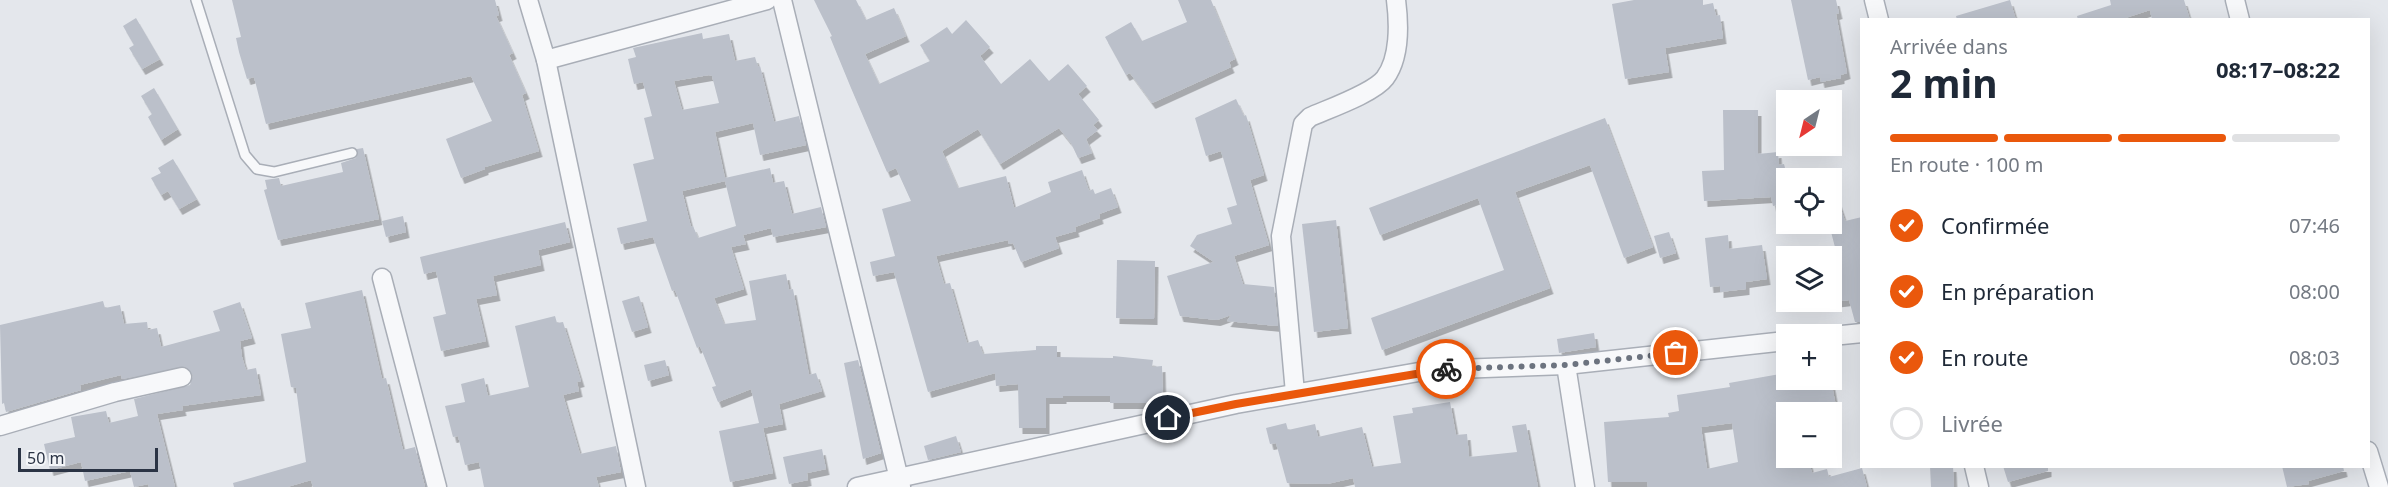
<!DOCTYPE html>
<html lang="fr">
<meta charset="utf-8">
<style>
:root{--surface:#fff;--page:#f2f2f3;--text:#1f2937;--muted:#747a83;--line:#e0e1e3;--accent:#ea580c}
body{margin:0;font-family:"Noto Sans",sans-serif;background:var(--page);color:var(--text);height:100vh;display:flex;flex-direction:column;font-size:22px;white-space:nowrap}
*{box-sizing:border-box;margin:0}
p{font-size:20px;color:var(--muted)}
.icon{flex:none;width:33px;height:33px;fill:none;stroke:currentColor;stroke-width:2;stroke-linecap:round;stroke-linejoin:round}
.map{position:relative;flex:1;overflow:hidden}
.panel{position:absolute;left:1860px;top:18px;width:510px;height:450px;display:flex;flex-direction:column;background:var(--surface);border-radius:0px;box-shadow:0 6px 24px #0002}
.panel>*{flex:none}
.needle{width:39px;rotate:215deg}
.buttons{position:absolute;left:1776px;top:90px;display:grid;gap:12px}
.buttons a{display:grid;place-items:center;width:66px;height:66px;border-radius:0px;background:var(--surface);box-shadow:0 6px 24px #0002;font-size:30px}
.scale{position:absolute;left:18px;bottom:15px;width:140px;box-sizing:border-box;padding-left:6px;border:3px solid #2b3445;border-top:0;font-size:16px;line-height:21px;white-space:nowrap;color:#2b3445;-webkit-text-stroke:4px #f4f6f9;paint-order:stroke}
.pin{position:absolute;display:grid;place-items:center;width:51px;height:51px;color:#fff;margin:-26px;border:3px solid #fff;border-radius:50%;box-shadow:0 2px 6px #0007}
.courier{position:absolute;display:grid;place-items:center;width:60px;height:60px;margin:-30px;border:4px solid #ea580c;border-radius:50%;background:#fff;color:#222;box-shadow:0 2px 8px #0007}
.overview em{font-style:normal;font-weight:700}
.overview div{display:flex;flex-direction:column-reverse}
.overview{display:flex;align-items:center;justify-content:space-between;height:102px;padding:0 30px}
h1{font-size:39px;font-weight:700;line-height:45px}
.bar{display:grid;grid-template-columns:repeat(4,1fr);gap:9px 6px;align-content:center;height:72px;padding:0 30px}
.bar i{height:8px;border-radius:4px;background:var(--line)}
.bar .selected{background:var(--accent)}
.bar p{grid-column:span 4}
ol{padding:0 30px;list-style:none}
li{display:flex;align-items:center;gap:18px;height:66px}
li p{margin-inline-start:auto}
li .icon{padding:6px;border-radius:50%;background:var(--accent);color:#fff;stroke-width:4}
li:last-child{color:var(--muted)}
li i{width:33px;height:33px;border:3px solid var(--line);border-radius:50%}
.map>svg:first-child{display:block}
</style>
<div class="map">
<svg width="2388" height="487" viewBox="0 0 2388 487">
<defs>
<filter id="shadow"><feDropShadow dx="3.5" dy="6" stdDeviation="0" flood-color="#0004"/></filter>
</defs>
<rect width="100%" height="100%" fill="#e4e7ec"/>
<g fill="#bbc0ca" fill-rule="evenodd" filter="url(#shadow)">
<polygon points="232,0 495,0 499,15 496,16 513,53 509,55 526,93 522,95 539,151 485,167 485,169 461,178 446,139 492,121 471,76 266,124 254,77 247,79 239,52 236,38 241,37"/>
<polygon points="814,0 856,0 866,20 894,8 906,36 865,54 879,84 930,61 920,45 947,27 952,34 966,20 990,47 980,56 1001,84 1030,59 1049,81 1068,64 1087,86 1078,94 1099,120 1093,125 1098,130 1086,139 1092,153 1078,158 1071,143 1059,128 1000,164 978,129 942,151 958,188 1006,176 1014,208 1051,192 1048,182 1082,170 1089,191 1093,189 1095,194 1111,188 1118,207 1099,214 1100,218 1075,227 1076,231 1055,237 1059,248 1021,262 1013,243 1009,244 1008,240 936,256 944,284 950,283 967,343 978,340 983,354 1036,350 1036,346 1057,346 1057,357 1113,358 1113,356 1153,360 1152,367 1162,366 1163,403 1110,403 1110,396 1063,396 1063,398 1046,398 1046,428 1019,428 1018,384 996,386 995,373 928,392 894,272 873,276 870,262 895,256 882,209 911,201 896,168 887,172 851,88 830,37 832,36"/>
<polygon points="1178,0 1211,0 1235,59 1229,62 1231,67 1152,103 1130,73 1126,75 1105,37 1131,22 1142,41 1187,22"/>
<polygon points="1634,0 1703,0 1703,5 1713,3 1716,16 1720,15 1723,38 1665,48 1669,72 1625,79 1612,4"/>
<polygon points="1791,0 1836,0 1839,13 1836,14 1847,73 1841,75 1841,78 1821,82 1820,77 1808,80"/>
<polygon points="2010,0 2016,20 1957,20 1956,16"/>
<polygon points="2110,0 2184,0 2190,20 2152,20 2150,10 2119,20 2078,20 2077,16 2111,5"/>
<polygon points="136,18 160,59 142,69 129,48 134,45 123,26"/>
<path d="M702,33l1,6 26,-5 6,27 20,-4 3,10 2,-1 14,56 25,-6 7,29 -46,10 -7,-32 -38,9 10,46 45,-10 3,15 11,-2 8,33 29,-7 5,20 -53,10 -2,-9 -28,7 3,9 -15,3 13,42 -30,9 10,26 32,-4 -7,-39 37,-7 3,16 4,-1 16,86 7,-2 6,18 -43,13 4,20 -20,4 10,45 -43,9 -11,-51 40,-8 -8,-34 -33,13 -6,-15 4,-1 -16,-40 -3,2 -22,-58 -3,1 -19,-54 -32,7 -4,-16 30,-7 -14,-57 21,-5 -10,-41 8,-2 -9,-34 -9,2 -6,-25 8,-2 -3,-9zM709,75l3,1 7,27 -37,7 -8,-29zM725,181l11,45 -38,12 -5,-12 -2,1 -9,-36z"/>
<polygon points="154,88 178,129 161,140 148,117 152,114 141,96"/>
<polygon points="1236,99 1244,116 1246,115 1264,175 1250,180 1269,245 1234,256 1243,284 1274,287 1278,326 1227,321 1231,315 1217,320 1180,316 1167,276 1214,262 1190,246 1197,235 1232,224 1227,208 1237,205 1221,151 1206,156 1195,118"/>
<polygon points="1723,110 1758,110 1758,154 1778,152 1779,165 1784,164 1786,172 1786,203 1773,206 1771,197 1704,201 1702,171 1724,170"/>
<polygon points="1605,118 1653,247 1624,258 1590,165 1515,192 1550,288 1382,350 1371,318 1504,270 1478,198 1380,235 1369,208"/>
<polygon points="363,148 379,219 278,240 264,190 267,189 265,180 279,178 281,186 343,172 341,163 356,158 357,149"/>
<polygon points="173,159 197,199 179,209 168,191 161,195 151,178 161,173 158,168"/>
<polygon points="1834,189 1845,221 1862,217 1862,322 1855,322 1849,300 1832,302 1832,260 1838,259 1829,224 1832,224 1832,190"/>
<polygon points="403,216 406,232 386,237 382,221"/>
<polygon points="1336,220 1348,328 1314,332 1302,224"/>
<polygon points="565,222 570,242 538,250 541,265 493,276 497,295 476,299 486,341 441,351 433,317 446,314 436,271 424,274 420,257"/>
<polygon points="1669,232 1676,253 1660,258 1654,236"/>
<polygon points="1728,235 1729,249 1762,245 1767,279 1746,282 1746,289 1720,292 1720,286 1710,287 1705,238"/>
<polygon points="1117,260 1155,261 1154,319 1116,318"/>
<polygon points="362,290 382,379 386,378 403,450 415,447 425,487 313,487 311,480 287,487 234,487 233,483 306,462 296,388 291,387 281,334 311,328 305,303"/>
<polygon points="639,296 648,327 632,332 622,301"/>
<polygon points="103,301 105,308 120,305 124,324 147,322 148,330 157,328 161,347 220,331 213,311 240,302 252,338 240,341 242,357 246,370 256,368 261,395 182,406 183,410 157,414 175,487 149,487 148,484 134,487 130,471 85,481 81,462 50,470 44,444 75,437 71,417 106,411 109,423 138,416 134,399 190,385 193,375 186,367 122,379 121,375 80,385 81,390 6,412 4,403 2,404 0,325"/>
<polygon points="555,316 557,323 563,322 581,381 577,382 579,391 563,395 580,454 616,446 621,472 596,477 599,487 484,487 479,462 465,465 458,436 453,437 445,406 465,402 461,384 484,378 488,396 529,387 515,326"/>
<polygon points="1594,333 1596,347 1559,353 1557,339"/>
<polygon points="665,360 669,375 648,381 644,365"/>
<polygon points="858,360 881,453 863,459 844,363"/>
<path d="M1786,373v7h45l6,32h-51v46h22l4,15 15,-4 2,8 33,-9 5,19h-219l-1,-5h-39l-4,-60 65,-5 -1,-4 11,-2 -2,-16 53,-8 -1,-4zM1732,423l6,39 -31,7 -6,-42z"/>
<polygon points="1450,402 1456,435 1467,434 1469,457 1517,452 1512,426 1526,424 1538,487 1355,487 1353,478 1327,484 1287,483 1276,443 1270,444 1266,428 1286,423 1288,430 1315,424 1318,437 1362,427 1372,467 1401,463 1393,416 1413,413 1412,408"/>
<polygon points="956,436 961,452 928,460 924,446"/>
<polygon points="822,449 826,469 807,473 808,480 789,484 783,457"/>
<polygon points="1930,466 1953,466 1954,487 1931,487"/>
<polygon points="2003,466 2048,466 2048,471 2008,482"/>
<polygon points="2282,466 2343,466 2344,471 2308,481 2309,484 2287,487"/>
</g>
<g fill="none" stroke-linecap="round" stroke-linejoin="round">
<g stroke="#a9aeb7" stroke-width="12">
<polyline id="service" points="196,0 245,155 257,169 274,172 352,153"/>
</g>
<g stroke="#a9aeb7" stroke-width="21">
<g id="minor">
<polyline points="528,0 546,60 636,487"/>
<polyline points="782,0 901,487"/>
<polyline points="1874,0 1879,20"/>
<polyline points="2235,0 2240,20"/>
<polyline points="546,60 767,0"/>
<polyline points="382,278 437,487"/>
<polyline points="1832,336 1862,333"/>
<polyline points="1566,365 1585,487"/>
<path d="M1295,393l-14,-157 22,-112 7,-7c18,-8 64,-24 75,-39 15,-20 14,-55 11,-78"/>
<polyline points="0,426 115,392 182,377"/>
<polyline points="2368,451 2379,487"/>
<polyline points="1974,466 1979,487"/>
<polyline points="857,487 1236,404 1430,370 1566,365 1786,341"/>
</g>
</g>
<use href="#service" stroke="#f7f8fa" stroke-width="9"/>
<use href="#minor" stroke="#f7f8fa" stroke-width="18"/>
</g>
<g fill="none" stroke-linecap="round" stroke-linejoin="round">
<polyline stroke="#6c737f" stroke-width="6" stroke-dasharray="0 10.8" points="1446,369 1566,365 1676,353"/>
<polyline stroke="#ea580c" stroke-width="8" points="1168,418 1236,404 1446,369"/>
</g>
</svg>
<div class="buttons">
<a><svg class="needle" viewBox="-14 -14 28 28"><path d="M0-13l5 13h-10z" fill="#e53935"/><path d="M0 13l5-13h-10z" fill="#747a83"/></svg></a>
<a><svg class="icon" aria-label="locate" viewBox="0 0 24 24"><circle cx="12" cy="12" r="6"/><path d="M12 2v4M12 18v4M2 12h4M18 12h4"/></svg></a>
<a><svg class="icon" aria-label="layers" viewBox="0 0 24 24"><path d="M12 4l9 5-9 5-9-5zM3 14l9 5 9-5"/></svg></a>
<a>+</a>
<a>−</a>
</div>
<div class="scale">50 m</div>
<div class="pin" style="left:1676px;top:353px;background:#ea580c"><svg class="icon" aria-label="bag" viewBox="0 0 24 24"><path d="M5 8h14l-1 12H6zM9 8a3 3 0 0 1 6 0"/></svg></div>
<div class="pin" style="left:1168px;top:418px;background:#1f2937"><svg class="icon" aria-label="home" viewBox="0 0 24 24"><path d="M3 11l9-7 9 7M6 9v11h12V9"/></svg></div>
<div class="courier" style="left:1446px;top:369px"><svg class="icon" aria-label="bike" viewBox="0 0 24 24"><circle cx="6" cy="16" r="4"/><circle cx="18" cy="16" r="4"/><path d="M6 16l4-8h5l3 8M10 8l3 8H6M13 5h3"/></svg></div>
<section class="panel">
<div class="overview"><div><h1>2 min</h1><p>Arrivée dans</p></div><em>08:17–08:22</em></div>
<div class="bar"><i class="selected"></i><i class="selected"></i><i class="selected"></i><i></i><p>En route · 100 m</p></div>
<ol>
<li><svg class="icon" aria-label="check" viewBox="0 0 24 24"><path d="M5 12l5 5 9-10"/></svg>Confirmée<p>07:46</p></li>
<li><svg class="icon" aria-label="check" viewBox="0 0 24 24"><path d="M5 12l5 5 9-10"/></svg>En préparation<p>08:00</p></li>
<li><svg class="icon" aria-label="check" viewBox="0 0 24 24"><path d="M5 12l5 5 9-10"/></svg>En route<p>08:03</p></li>
<li><i></i>Livrée</li>
</ol>
</section>
</div>
